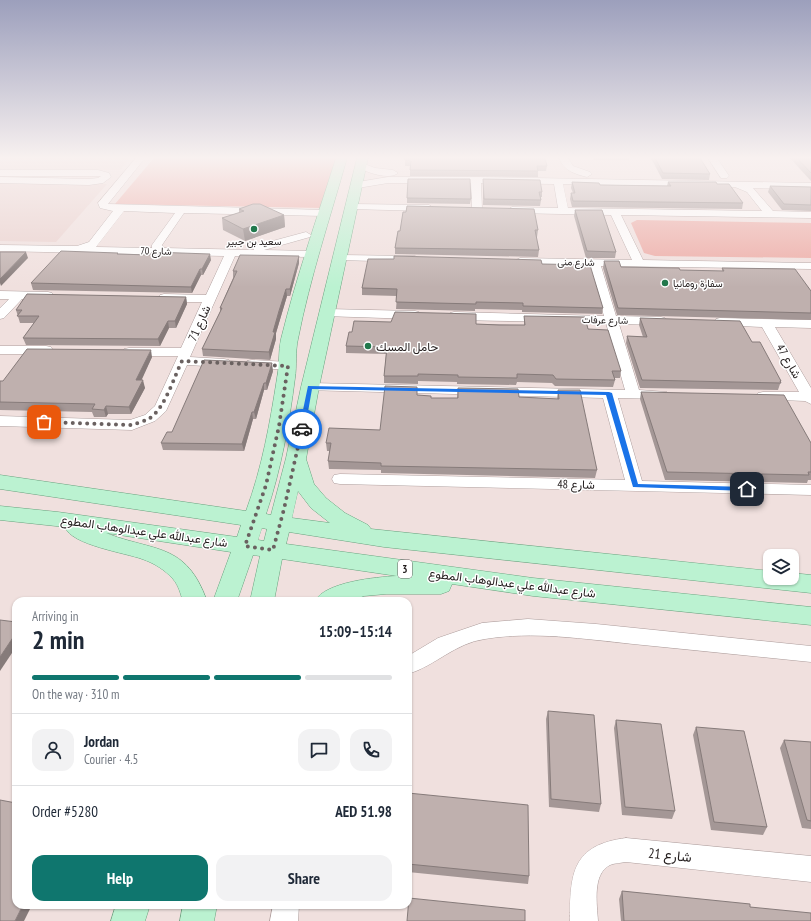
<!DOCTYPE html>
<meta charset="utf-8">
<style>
:root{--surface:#fff;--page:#f2f2f3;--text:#1f2937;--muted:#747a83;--line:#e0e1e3;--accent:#0f766e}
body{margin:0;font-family:"PT Sans Narrow",Vazirmatn,sans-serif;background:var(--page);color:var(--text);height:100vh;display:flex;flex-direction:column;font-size:15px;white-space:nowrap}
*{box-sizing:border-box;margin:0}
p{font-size:13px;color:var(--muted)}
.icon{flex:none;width:22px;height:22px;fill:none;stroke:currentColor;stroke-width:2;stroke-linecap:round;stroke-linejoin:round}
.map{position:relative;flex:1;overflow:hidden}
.side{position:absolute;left:12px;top:597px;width:400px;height:312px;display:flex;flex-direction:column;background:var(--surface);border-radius:12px;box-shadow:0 1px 3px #0004}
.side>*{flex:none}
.tools{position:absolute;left:763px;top:549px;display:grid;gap:8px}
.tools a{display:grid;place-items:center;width:36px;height:36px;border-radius:8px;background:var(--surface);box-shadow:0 1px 3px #0004;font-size:20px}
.pin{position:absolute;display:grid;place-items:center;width:34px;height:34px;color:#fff;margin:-17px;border-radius:8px;box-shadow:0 2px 6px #0006}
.courier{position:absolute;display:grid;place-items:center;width:40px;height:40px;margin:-20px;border:3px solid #1a73e8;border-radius:50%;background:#fff;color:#222;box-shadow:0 1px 5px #0007}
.overview em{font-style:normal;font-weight:800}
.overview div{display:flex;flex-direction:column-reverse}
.overview{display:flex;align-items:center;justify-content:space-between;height:68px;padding:0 20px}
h1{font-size:26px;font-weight:800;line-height:30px}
.bar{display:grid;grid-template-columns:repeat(4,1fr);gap:6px 4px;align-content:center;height:48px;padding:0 20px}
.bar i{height:5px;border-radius:3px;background:var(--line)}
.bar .selected{background:var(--accent)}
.bar p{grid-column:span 4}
.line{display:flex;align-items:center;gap:10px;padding:0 20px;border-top:1px solid var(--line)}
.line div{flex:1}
.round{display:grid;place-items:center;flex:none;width:42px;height:42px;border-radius:12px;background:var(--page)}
.action{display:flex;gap:8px;margin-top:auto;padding:8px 20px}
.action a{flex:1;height:46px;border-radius:12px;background:var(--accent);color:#fff;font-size:16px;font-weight:800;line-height:46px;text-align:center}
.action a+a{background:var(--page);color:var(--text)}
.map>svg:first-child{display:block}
</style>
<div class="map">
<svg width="811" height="921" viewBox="0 0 811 921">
<rect width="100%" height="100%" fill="#f0e0de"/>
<g fill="#ead1ce">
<polygon points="0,158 130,158 120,170 0,169"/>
<polygon points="0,183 107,184 56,242 0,241"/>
</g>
<g fill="#edaba5">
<polygon points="154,158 339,158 322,208 115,204"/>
<polygon points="637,220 811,223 811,258 655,256 644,253 631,223"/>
</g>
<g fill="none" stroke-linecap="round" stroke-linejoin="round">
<g stroke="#ad9d9c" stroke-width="1">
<g id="minor">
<path d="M136,158h9l-37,46 217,6 5,3 -5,3 -141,-3 -22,32 2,3 90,2 -1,-2 1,-2 52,-14 5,3 -1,2 -46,13 48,1 6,3 -6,3 -77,-1 -45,101 34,2 5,1 2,3 -2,3 -5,1 -37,-2 -21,46 -11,10 -18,7 -5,2 -132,-4v-10l130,4 15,-5 10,-9 23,-50h-49l-5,-1 -2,-3 2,-3 5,-1h52l21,-46h-38l-4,-1 -2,-3 2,-3 4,-1 42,1 18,-39 -224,-5v-6l77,1 12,-4 24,-31 -13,-3 -2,-5zM124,211l51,2 -23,32v3l-56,-1z"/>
<path d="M559,158h9l5,8 17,6 2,2 -5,3c-12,-3 -23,-6 -28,-19z"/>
<polygon points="708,158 717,158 729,176 727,178 721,178"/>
<path d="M362,163l13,5 18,2 5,3c-7,7 -34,0 -40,-7l1,-2z"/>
<polygon points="0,170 98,170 109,173 111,177 103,183 89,185 0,183 0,177 89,179 98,178 101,176 0,176"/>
<path d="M388,177h88l335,6v6l-58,-1 20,23 38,1v6l-190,-3 22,45 168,3v6l-210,-3 15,50 45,1 4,1 2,3 -2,3 -4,1 -42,-1 20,66 28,2 2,3 -2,3 -5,1 -44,-1 24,83 169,4v10l-471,-11 -6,-1 -2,-4 2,-4 6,-1 285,6 -22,-82 -298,-8 -2,-3 2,-3 5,-1 315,7 -19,-67 -152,-3 -4,-1 -2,-3 2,-3 4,-1 150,4 -15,-50 -69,-2 -6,-3 6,-3 112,2 -21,-45 -99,-2 -5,-3 5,-3 46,1 -4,-24 -73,-1 1,26 -5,3 -5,-3 -1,-26h-83l-30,5 -5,-3 5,-3zM563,184l172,3 12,5 15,19 -194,-3z"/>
<polygon points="352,204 429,205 434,208 429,211 348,209 347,207"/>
<polygon points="340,255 415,256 421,259 415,262 336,260 334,258 336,256"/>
<polygon points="0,291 48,292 52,293 54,296 52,299 22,299 4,318 0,319 0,308 9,299 0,299"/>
<polygon points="327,309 415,311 419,312 421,315 419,318 415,319 323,316 321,313 323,310"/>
<polygon points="720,318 811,320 811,328 775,327 811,388 811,404 805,401 758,399 756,396 758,393 763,392 799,392 762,327 716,325 714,322 716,319"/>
<polygon points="0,346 46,346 51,347 53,350 51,353 46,354 0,354"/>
<polygon points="252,360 288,362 293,363 295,366 293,369 288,370 247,367 245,364 247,361"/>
<path d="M528,619l68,5 215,22v16c-59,-6 -119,-12 -178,-18 -49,-5 -100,-13 -148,-5 -30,4 -50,27 -77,35v-18l30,-18 44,-15z"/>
<path d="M626,838l185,18v26l-185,-20c-5,1 -11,1 -16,3 -18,9 -13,39 -12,56h-28c0,-48 2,-76 56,-83z"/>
<polygon points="273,905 299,905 298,921 270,921"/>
</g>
</g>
<g stroke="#68a27e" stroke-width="1">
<g id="major">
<path d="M336,158h11c-17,60 -37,120 -49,181 -3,13 -1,27 -3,39 -6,47 -14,92 -29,136l5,1 15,-57 15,-71 56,-229h11l-49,229 -13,72 8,25 12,14 19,15 23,12 3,4 399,42v7h22v-5l19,2v18l-427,-46 -95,-15 -3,12 247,34 278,29v18l-278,-29 -81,-12 -3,7 -8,3h-55l-22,2 -13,5h-36c10,-19 61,-24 82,-25l-115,-17 -8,42h-24l10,-45 -7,-1 -16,46h-24l18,-49 -125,-19c48,19 80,9 101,68h-24c-3,-8 -4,-15 -10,-22 -8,-9 -19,-16 -31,-20 -16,-6 -71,-14 -77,-32l-65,-7v-14l58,6 179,25 4,-12 -241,-36v-14l246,36c16,-43 24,-88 31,-133 3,-13 1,-27 4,-39 15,-61 36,-121 55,-181zM298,491l13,17 19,15 -38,-5zM262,528l5,1 -3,12 -6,-1z"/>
<polygon points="116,905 150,905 145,921 111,921"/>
<polygon points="183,905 217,905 214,921 180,921"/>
</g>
</g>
<use href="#minor" fill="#fff" fill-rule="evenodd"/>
<use href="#major" fill="#bbf2d1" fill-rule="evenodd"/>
</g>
<g fill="#a49796">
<polygon points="593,158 629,158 629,160 594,160"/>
<polygon points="651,158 700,158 710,174 709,180 662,179"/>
<polygon points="790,158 811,158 811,181"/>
<polygon points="405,160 547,166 546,171 538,171 538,177 410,176 410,166 405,166"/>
<polygon points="483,179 542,192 542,197 540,197 541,200 540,206 483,205"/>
<polygon points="572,182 600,185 667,186 668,182 717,184 743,203 742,209 572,207 570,199 571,193 573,193 571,188"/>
<polygon points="770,186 811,187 811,211 782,210 768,192"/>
<polygon points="407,198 471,199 470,204 407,203"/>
<polygon points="239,209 284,215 285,227 245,241 223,230 222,218 239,213"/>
<polygon points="575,210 616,252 615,258 586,258 574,216"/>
<polygon points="538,230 537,237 536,237 539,250 538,257 395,254 395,248 398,231"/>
<polygon points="118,254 211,260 203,275 201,275 192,293 33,290 31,283"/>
<polygon points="299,256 299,263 290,296 287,296 276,333 276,339 270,360 203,356 202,349 220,312 220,308 233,278 233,271"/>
<polygon points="604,261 621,267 680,270 722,271 722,268 811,291 811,320 617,315 603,268"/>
<polygon points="542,264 603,308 602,314 522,312 522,310 475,309 475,311 396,309 397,296 362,295 362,288"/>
<polygon points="186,297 187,304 176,328 169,328 160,346 26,345 23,338 34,323 20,323 16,310"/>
<polygon points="524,316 588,329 621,371 620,378 614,378 615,380 613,387 555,386 552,383 517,382 516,385 457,384 457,382 418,381 418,384 384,383 384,376 386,354 346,353 346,346 352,332 476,324 524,325"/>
<polygon points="640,318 752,342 781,381 778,390 640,388 626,343 627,336 643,337 639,325"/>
<polygon points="152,357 141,380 145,388 131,414 108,414 106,417 94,417 92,412 0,410 0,381 3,381"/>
<polygon points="273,371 267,390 264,390 256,419 253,419 244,451 163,450 161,443"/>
<polygon points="458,388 519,397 557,399 558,390 597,470 595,478 381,473 381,470 329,469 328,461 330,451 327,451 326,443 380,430 417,395 431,398 457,398"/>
<polygon points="641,392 811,443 811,480 808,480 807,483 665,480 640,399"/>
<polygon points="548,711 601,804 599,812 549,807 546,719"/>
<polygon points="616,720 675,811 672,819 622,815 614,728"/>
<polygon points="696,727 767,827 763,835 711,830 693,735"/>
<polygon points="784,740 811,742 811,829 802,828 780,748"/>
<polygon points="408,793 529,876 528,884 408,872"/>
<polygon points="622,891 750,907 811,921 621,921 619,899"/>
</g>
<g fill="#867b7a">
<polygon points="284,215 285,227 245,241 243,229"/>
<polygon points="26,252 28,258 1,286 0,283 0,279"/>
<polygon points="210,254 211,260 203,275 202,269"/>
<polygon points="299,256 299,263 290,296 290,289"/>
<polygon points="200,269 201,275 192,293 191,287"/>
<polygon points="286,289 287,296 276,333 276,339 270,360 269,352 273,332"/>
<polygon points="186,297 187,304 176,328 175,321"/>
<polygon points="168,321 169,328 160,346 158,339"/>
<polygon points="151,350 152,357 138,388 136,380"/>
<polygon points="272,363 273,371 267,390 266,383"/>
<polygon points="143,380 145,388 131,414 129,407"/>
<polygon points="264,383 264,390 256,419 254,412"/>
<polygon points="106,406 108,414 106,417 104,410"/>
<polygon points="252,412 253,419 244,451 242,444"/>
<polygon points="16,633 16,647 0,671 0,657"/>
<polygon points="23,905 32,905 24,921 15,921"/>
</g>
<g fill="#bfb0ae" stroke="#867b7a">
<polygon points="405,158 545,158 547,166 537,166 538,171 410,170 411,161 405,160"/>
<polygon points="655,158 700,158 710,174 663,173"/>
<polygon points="797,158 811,158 811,173"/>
<polygon points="408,179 470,179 471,199 407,198"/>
<polygon points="483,179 540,180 542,192 539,192 541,200 484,199"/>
<polygon points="572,182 599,183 600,185 671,186 668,182 716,182 717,184 729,184 743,203 573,201 571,193 575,193"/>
<polygon points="770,186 811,187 811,205 784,204"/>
<polygon points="253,204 260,204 284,215 243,229 222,218 244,211 239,209"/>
<polygon points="407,206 534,209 538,230 535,230 539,250 395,248 398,231 400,231 403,212 406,212"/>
<polygon points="575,210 602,210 616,252 587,251"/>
<polygon points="61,251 118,253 117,254 150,255 152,252 210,254 202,269 200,269 191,287 31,283"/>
<polygon points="0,252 26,252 0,279"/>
<polygon points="240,255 299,256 290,289 286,289 279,311 273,332 275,332 269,352 202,349 222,308 220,308 237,271 233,271"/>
<polygon points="394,256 541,260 542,264 590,265 603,308 523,306 523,303 476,302 476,304 396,302 397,289 362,288 368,259 394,259"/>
<polygon points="604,261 619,261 621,267 679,268 680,270 724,271 722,268 795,269 811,291 811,313 618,308"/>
<polygon points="27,294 186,297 175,321 168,321 158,339 23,338 39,316 17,316 22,310 16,310"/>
<polygon points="395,312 476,314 476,324 499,325 525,325 524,316 585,317 588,329 608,330 621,371 612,371 615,380 556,379 553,375 517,374 517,378 458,377 458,375 418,374 418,376 384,376 387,347 346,346 349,332 352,332 354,321 391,322"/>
<polygon points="640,318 740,321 752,342 760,342 781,381 780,381 781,383 642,380 627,336 647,337"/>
<polygon points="27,349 151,350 136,380 143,380 129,407 106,406 104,410 92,409 95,404 0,402 0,381 3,381"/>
<polygon points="204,360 272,363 266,383 264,383 254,412 252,412 242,444 161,443 167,432 172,432"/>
<polygon points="385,386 417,387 417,395 431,396 431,398 458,398 458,388 518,389 519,397 559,399 558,390 580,390 597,470 381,466 381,463 328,461 331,443 326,443 329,428 380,430"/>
<polygon points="641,392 784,395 811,443 811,472 808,472 809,475 667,472"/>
<polygon points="0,620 16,622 16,633 0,657"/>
<polygon points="548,711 594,715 601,804 551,799"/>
<polygon points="616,720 661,724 675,811 625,807"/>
<polygon points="696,727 744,731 767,827 714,822"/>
<polygon points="784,740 811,742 811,821 807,820"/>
<polygon points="408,793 528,805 529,876 408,864"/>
<polygon points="0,800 16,803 16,905 23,905 15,921 0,921"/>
<polygon points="622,891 750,904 750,907 811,913 811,921 624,921"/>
<polygon points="409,898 525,910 525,921 407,921"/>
</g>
<linearGradient id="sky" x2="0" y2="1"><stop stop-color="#9c9fbc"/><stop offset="0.55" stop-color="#f8f1f0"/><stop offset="1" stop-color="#f8f1f0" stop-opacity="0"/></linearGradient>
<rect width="811" height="287" fill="url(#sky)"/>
<polygon fill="#1a73e8" points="308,386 609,392 612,393 638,484 747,487 750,489 747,491 633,487 606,395 312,389 305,429 302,431 299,429"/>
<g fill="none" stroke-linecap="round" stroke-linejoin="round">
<path stroke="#6a6160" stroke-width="4" stroke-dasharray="0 7.2" d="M44,422l88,3c6,-2 13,-4 18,-7 15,-10 24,-41 32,-57l106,5 -9,60 -13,59 -21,61 28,4 11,-41 18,-80"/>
</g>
<g fill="#21784c" stroke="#fff" stroke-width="1.5">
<circle cx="254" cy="229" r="4"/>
<circle cx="665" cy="283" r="4"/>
<circle cx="368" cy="346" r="4"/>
</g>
<g text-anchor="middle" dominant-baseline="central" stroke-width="3" stroke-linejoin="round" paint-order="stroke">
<g font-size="10" fill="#221c1c" stroke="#fff">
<text x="254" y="241">سعيد بن جبير</text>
<text x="673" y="283" text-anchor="start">سفارة رومانيا</text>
</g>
<g font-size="10" fill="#221c1c" stroke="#fff">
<text transform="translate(156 251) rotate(1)">شارع 70</text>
<text transform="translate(576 262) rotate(1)">شارع منى</text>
<text transform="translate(605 320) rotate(1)">شارع عرفات</text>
</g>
<rect fill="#fff" stroke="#646060" stroke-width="1" x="398" y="560" width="14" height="18" rx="3"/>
<g font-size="11" font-weight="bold" fill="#221c1c">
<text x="405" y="569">3</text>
</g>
<g font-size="12" fill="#221c1c" stroke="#fff">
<text transform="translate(199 323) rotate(-66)">شارع 71</text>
<text transform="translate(789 361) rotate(60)">شارع 47</text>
<text transform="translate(576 484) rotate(1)">شارع 48</text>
<text transform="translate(144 531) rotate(8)">شارع عبدالله علي عبدالوهاب المطوع</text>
<text transform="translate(512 583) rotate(7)">شارع عبدالله علي عبدالوهاب المطوع</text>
</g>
<g font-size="12" fill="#221c1c" stroke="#fff" text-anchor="start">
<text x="376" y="346">حامل المسك</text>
</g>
<g font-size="14" fill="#221c1c" stroke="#fff">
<text transform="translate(670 855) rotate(6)">شارع 21</text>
</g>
</g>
</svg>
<div class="tools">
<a><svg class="icon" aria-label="layers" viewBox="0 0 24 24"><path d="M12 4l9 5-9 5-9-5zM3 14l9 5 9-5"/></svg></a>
</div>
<div class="pin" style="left:44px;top:422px;background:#ea580c"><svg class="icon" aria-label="bag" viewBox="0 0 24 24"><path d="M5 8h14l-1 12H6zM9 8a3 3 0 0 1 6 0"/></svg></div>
<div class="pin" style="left:747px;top:489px;background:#1f2937"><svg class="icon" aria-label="home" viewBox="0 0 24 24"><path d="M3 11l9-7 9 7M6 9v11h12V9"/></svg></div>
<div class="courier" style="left:302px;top:429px"><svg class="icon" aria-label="car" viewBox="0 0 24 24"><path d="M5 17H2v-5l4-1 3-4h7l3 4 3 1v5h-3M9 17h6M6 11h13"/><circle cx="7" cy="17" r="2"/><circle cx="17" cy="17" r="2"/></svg></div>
<section class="side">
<div class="overview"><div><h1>2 min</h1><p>Arriving in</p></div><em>15:09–15:14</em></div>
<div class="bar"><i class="selected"></i><i class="selected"></i><i class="selected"></i><i></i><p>On the way · 310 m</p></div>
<div class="line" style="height:72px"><a class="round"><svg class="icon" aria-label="person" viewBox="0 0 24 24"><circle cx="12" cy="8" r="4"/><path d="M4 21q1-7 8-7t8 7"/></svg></a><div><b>Jordan</b><p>Courier · 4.5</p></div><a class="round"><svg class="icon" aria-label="chat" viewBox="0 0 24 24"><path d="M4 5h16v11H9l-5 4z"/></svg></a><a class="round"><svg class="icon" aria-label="phone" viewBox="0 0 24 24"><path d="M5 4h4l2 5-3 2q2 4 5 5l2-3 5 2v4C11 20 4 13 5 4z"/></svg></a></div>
<div class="line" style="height:52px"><div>Order #5280</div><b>AED 51.98</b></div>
<div class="action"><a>Help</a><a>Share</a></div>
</section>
</div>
